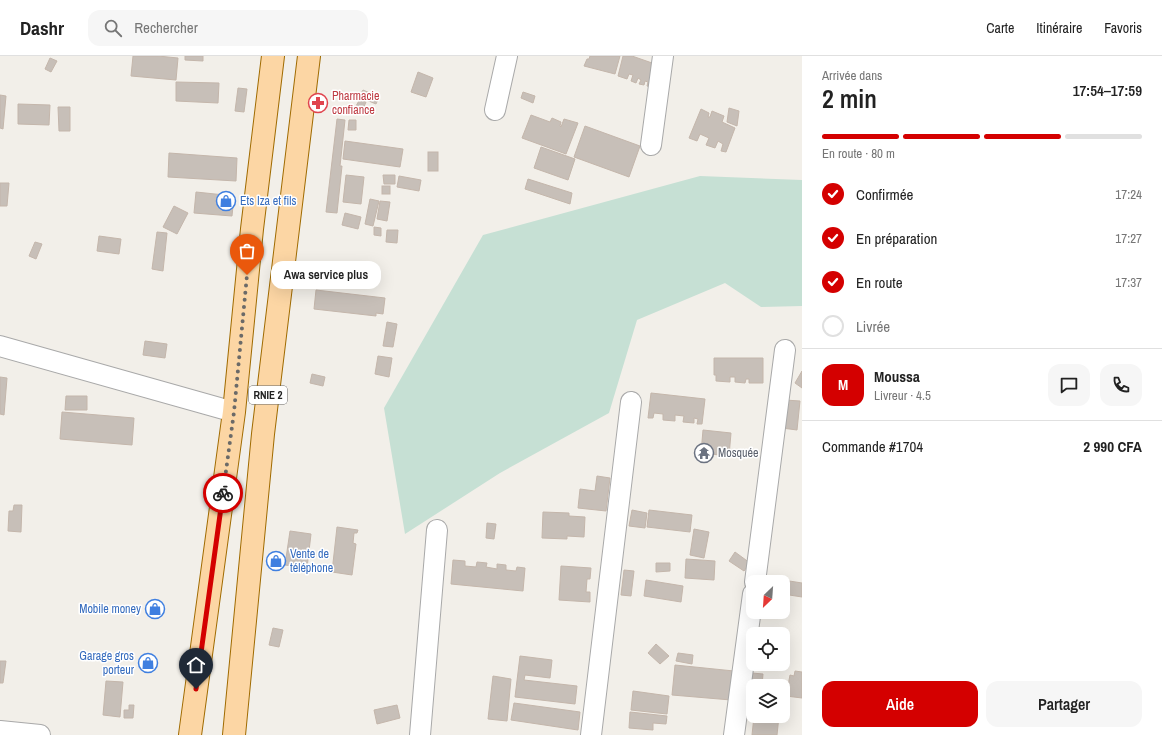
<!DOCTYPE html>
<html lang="fr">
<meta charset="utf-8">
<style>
:root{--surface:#fff;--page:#f6f6f6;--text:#222;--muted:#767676;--line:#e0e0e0;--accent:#d40000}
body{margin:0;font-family:"Archivo Narrow",sans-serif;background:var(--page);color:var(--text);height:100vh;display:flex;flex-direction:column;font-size:15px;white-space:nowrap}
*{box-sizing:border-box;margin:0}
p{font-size:13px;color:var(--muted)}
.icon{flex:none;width:22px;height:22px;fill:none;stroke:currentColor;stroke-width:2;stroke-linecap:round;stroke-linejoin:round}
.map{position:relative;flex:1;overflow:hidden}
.panel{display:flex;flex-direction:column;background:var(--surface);width:360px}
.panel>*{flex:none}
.needle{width:26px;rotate:205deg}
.fabs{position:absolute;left:746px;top:519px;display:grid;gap:8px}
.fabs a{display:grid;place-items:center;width:44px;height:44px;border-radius:8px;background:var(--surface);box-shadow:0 4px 16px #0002;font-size:20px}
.pin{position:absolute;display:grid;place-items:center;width:34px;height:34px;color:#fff;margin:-41px -17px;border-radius:50% 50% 50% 0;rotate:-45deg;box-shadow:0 0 4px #0007}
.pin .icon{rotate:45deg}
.courier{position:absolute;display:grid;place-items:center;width:40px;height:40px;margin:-20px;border:3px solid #d40000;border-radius:50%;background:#fff;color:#222;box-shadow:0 1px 5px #0007}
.bubble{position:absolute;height:28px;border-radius:12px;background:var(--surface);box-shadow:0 4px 16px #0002;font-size:13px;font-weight:600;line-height:28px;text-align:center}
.headline em{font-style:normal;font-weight:600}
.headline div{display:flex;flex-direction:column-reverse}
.headline{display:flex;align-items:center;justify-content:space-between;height:68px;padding:0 20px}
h1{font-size:26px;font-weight:600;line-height:30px}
.bar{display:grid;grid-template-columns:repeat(4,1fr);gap:6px 4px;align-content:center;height:48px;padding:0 20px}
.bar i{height:5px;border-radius:3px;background:var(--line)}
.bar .selected{background:var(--accent)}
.bar p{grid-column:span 4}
.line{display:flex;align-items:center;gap:10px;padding:0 20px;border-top:1px solid var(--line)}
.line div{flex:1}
.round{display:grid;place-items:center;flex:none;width:42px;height:42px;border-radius:12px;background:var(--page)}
ol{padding:0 20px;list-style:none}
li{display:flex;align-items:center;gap:12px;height:44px}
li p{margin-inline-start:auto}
li .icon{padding:4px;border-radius:50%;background:var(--accent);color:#fff;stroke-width:4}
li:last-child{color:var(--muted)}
li i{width:22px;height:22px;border:2px solid var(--line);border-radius:50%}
.primary-button{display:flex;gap:8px;margin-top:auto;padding:8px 20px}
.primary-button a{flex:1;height:46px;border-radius:12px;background:var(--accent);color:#fff;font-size:16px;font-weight:600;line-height:46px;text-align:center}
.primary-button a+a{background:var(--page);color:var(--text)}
header{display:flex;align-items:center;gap:24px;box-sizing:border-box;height:56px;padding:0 20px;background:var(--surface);border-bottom:1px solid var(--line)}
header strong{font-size:19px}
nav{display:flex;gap:22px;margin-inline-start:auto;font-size:14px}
.search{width:280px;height:36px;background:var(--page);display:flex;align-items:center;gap:10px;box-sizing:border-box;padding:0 14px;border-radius:12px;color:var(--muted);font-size:15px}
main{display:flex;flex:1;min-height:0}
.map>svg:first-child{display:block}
</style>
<header>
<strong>Dashr</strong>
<div class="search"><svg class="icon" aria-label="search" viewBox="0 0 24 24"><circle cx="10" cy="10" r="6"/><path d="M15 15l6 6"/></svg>Rechercher</div>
<nav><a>Carte</a><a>Itinéraire</a><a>Favoris</a></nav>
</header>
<main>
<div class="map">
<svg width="802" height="679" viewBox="0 0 802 679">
<rect width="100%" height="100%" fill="#f2efe9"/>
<polygon fill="#c6e0d4" points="700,120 802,124 802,250 761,251 725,227 637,264 609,357 500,417 405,478 384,352 483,179"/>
<g fill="#c7bfb8" stroke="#c4b6ab">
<polygon points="133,0 158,0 178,2 176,24 131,20"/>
<polygon points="185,0 203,0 203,5 185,4"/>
<polygon points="590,0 620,0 615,18 584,10 587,3 589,3"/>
<polygon points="623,0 632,0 655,8 653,32 647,30 648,26 645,25 644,29 639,28 641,24 638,22 636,27 631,25 633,19 629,18 627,23 618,20"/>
<polygon points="50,2 57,5 51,16 45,13"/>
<polygon points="418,16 433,22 426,41 411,36"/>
<polygon points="176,26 219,27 218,47 176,45"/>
<polygon points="238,32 247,33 244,56 235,55"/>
<polygon points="363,34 379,41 376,48 359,41"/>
<polygon points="523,36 535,40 533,47 521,42"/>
<polygon points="0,39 6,40 3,73 0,72"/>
<polygon points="360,43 366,46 363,53 356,50"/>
<polygon points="18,48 50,49 49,69 18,68"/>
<polygon points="58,51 70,51 70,75 59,75"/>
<polygon points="729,52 739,55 737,70 727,66"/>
<polygon points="701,53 709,57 708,61 710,61 712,55 724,60 722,66 735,72 726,96 721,95 723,88 718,85 715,92 706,89 709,82 700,78 697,85 689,82"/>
<polygon points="531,59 550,66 552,62 561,66 560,70 561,71 564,63 578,67 566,98 522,82"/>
<polygon points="337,63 345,64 340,110 342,110 337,157 326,156"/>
<polygon points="349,64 356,64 356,74 348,74"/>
<polygon points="585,70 640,90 629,121 574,101"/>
<polygon points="345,85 403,93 400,111 343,103"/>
<polygon points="541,91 575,103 568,124 534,112"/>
<rect x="428" y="96" width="10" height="19"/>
<polygon points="169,97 237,102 236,125 168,121"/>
<polygon points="346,119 364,121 361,148 343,146"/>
<polygon points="383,119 395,119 395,128 384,128"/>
<polygon points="399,120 421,124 419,135 397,131"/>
<polygon points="528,123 572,137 570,148 525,133"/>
<polygon points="0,127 9,127 7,150 0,150"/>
<rect x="382" y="130" width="8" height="8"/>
<polygon points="196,136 234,140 232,160 194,157"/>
<polygon points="370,143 379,145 373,170 365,168"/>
<polygon points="380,145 390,146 387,165 377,163"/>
<polygon points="174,150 188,157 177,178 163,171"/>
<polygon points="345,157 361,161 358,173 342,169"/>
<polygon points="374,171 381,172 381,180 374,179"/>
<polygon points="387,174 398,174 397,187 386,186"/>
<polygon points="157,176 167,177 163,215 152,213"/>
<polygon points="99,180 121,183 119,198 97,195"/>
<polygon points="35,186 42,188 36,203 29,200"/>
<polygon points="316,234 385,242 383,258 376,257 376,260 314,253"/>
<polygon points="387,266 397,268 393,291 383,290"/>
<polygon points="145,285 167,288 165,302 143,299"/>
<polygon points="378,300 392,302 389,321 375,318"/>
<polygon points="714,302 763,302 763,327 749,327 749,323 746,323 745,327 735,326 735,321 730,321 730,326 716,325 716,319 714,319"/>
<polygon points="802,315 802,332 795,327"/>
<polygon points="312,318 325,321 323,330 310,327"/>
<polygon points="0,321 7,322 4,359 0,358"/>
<polygon points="651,337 705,343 702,368 697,368 698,363 694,362 694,367 683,366 684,360 675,359 675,365 663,364 663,358 654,357 653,362 648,362"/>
<polygon points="66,340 87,340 87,354 65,354"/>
<polygon points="785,344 800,345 797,374 782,372"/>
<polygon points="62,356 134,362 132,389 60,383"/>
<polygon points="703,374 731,377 729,400 701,397"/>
<polygon points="597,420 610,422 606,455 578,452 580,433 595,435"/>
<polygon points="14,449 22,449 21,476 8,475 9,455 13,455"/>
<polygon points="632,454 647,457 645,472 629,470"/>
<polygon points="649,454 692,459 690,476 647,471"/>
<polygon points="543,456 569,457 569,460 585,461 584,481 567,480 567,483 542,482"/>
<polygon points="487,467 496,468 494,483 486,482"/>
<polygon points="337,471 358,474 357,477 354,477 353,487 356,488 352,519 332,516"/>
<polygon points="694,473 709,476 704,502 690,499"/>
<polygon points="290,475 311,478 307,512 285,509"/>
<polygon points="735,496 750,507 744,515 729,505"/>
<polygon points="686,503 715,505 714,524 685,522"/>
<polygon points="453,504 465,505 465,510 476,511 477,506 487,507 486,511 497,513 497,508 506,509 506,514 516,515 517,511 525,512 523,535 451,528"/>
<polygon points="656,507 670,507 670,515 656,516"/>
<polygon points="561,510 591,512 590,523 587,523 586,536 590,536 590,546 559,544"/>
<polygon points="624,514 634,515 631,540 621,539"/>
<polygon points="646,524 683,530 681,546 644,540"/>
<polygon points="783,524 802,527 802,541 783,538"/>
<polygon points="273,572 283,574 279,591 269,589"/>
<polygon points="656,588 669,600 660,608 648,597"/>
<polygon points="678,597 693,599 692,608 676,605"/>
<polygon points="520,600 552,604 550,622 525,619 524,624 577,630 575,648 515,641"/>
<polygon points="0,605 6,605 3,627 0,627"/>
<polygon points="675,609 734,615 731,644 672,639"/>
<polygon points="795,615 802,616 802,642 786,640 790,619 794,620"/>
<polygon points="752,617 763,618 762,630 753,630 753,634 750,634"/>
<polygon points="493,620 511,623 507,665 488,663"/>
<polygon points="106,625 123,626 120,661 103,659"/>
<polygon points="633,635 669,640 667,658 631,654"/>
<polygon points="514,647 580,656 578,674 511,664"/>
<polygon points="129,649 134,649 133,662 124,662 124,654 129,654"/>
<polygon points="397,649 400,662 377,668 374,654"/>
<polygon points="630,656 667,660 666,668 653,667 653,674 629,672"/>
<polygon points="754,660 772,661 772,660 779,660 777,679 752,679"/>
</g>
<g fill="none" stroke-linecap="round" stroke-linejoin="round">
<g stroke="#a9a9a9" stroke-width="22">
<g id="minor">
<polyline points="495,54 507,0"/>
<polyline points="651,89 663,0"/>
<polyline points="0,290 234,356"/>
<polyline points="755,526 785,294"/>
<polyline points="0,675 40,679"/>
<polyline points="420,679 437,474"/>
<polyline points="591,679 631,346"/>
<polyline points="734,679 753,538"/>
</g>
</g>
<g stroke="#a06b00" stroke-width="24">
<g id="major">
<polyline points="190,679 234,356 252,173 273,0"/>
<polyline points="234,679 263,378 309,0"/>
</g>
</g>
<use href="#minor" stroke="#fff" stroke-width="20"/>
<use href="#major" stroke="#fcd6a4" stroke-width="22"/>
</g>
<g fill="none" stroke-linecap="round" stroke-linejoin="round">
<polyline stroke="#6b6a68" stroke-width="4" stroke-dasharray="0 7.2" points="223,437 234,356 247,219"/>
<polyline stroke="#d40000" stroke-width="5" points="196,633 223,437"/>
</g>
<defs>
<g id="pharmacy-ring" transform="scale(1)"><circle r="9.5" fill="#fff" stroke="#e0444e" stroke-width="1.5"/><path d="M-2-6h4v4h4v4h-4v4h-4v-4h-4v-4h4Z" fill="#e0444e"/></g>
<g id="shop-ring" transform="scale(1)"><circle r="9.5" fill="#fff" stroke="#3f7fe0" stroke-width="1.5"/><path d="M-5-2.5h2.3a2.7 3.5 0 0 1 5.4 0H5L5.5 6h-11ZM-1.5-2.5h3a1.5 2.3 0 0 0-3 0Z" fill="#3f7fe0"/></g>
<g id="temple-ring" transform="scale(1)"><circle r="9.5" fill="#fff" stroke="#6b7280" stroke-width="1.5"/><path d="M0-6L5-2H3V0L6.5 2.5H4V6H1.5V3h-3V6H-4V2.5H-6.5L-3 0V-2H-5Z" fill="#6b7280"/></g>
</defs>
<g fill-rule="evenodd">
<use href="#pharmacy-ring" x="318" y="47"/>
<use href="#shop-ring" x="226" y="145"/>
<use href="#temple-ring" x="704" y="397"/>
<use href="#shop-ring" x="276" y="505"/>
<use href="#shop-ring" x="155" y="553"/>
<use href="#shop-ring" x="148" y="607"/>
</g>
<g text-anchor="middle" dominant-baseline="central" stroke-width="3" stroke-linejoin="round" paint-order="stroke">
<rect fill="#fff" stroke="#646464" stroke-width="1" x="249" y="330" width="38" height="18" rx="3"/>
<g font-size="11" font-weight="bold" fill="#222">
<text x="268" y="339">RNIE 2</text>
</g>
<g font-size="12" fill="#be3a42" stroke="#fff" text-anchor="start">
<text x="332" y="40">Pharmacie<tspan x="332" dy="14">confiance</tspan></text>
</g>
<g font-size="12" fill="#366cbe" stroke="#fff" text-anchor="start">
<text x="240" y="145">Ets Iza et fils</text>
<text x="290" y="498">Vente de<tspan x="290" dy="14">téléphone</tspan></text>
<text x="141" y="553" text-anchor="end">Mobile money</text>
<text x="134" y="600" text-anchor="end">Garage gros<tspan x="134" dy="14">porteur</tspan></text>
</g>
<g font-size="12" fill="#5b616d" stroke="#fff" text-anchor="start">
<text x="718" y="397">Mosquée</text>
</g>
</g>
</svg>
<div class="fabs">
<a><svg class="needle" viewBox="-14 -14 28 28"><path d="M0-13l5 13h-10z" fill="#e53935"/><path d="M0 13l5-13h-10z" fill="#767676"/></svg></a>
<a><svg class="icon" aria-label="locate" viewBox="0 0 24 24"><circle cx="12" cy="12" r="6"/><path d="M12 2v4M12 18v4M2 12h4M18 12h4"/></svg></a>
<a><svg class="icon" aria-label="layers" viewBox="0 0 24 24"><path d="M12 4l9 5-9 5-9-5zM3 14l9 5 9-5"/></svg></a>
</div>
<div class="pin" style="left:247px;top:219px;background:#ea580c"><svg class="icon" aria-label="bag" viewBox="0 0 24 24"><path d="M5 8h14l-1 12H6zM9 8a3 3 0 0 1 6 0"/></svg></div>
<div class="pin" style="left:196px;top:633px;background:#1f2937"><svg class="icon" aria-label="home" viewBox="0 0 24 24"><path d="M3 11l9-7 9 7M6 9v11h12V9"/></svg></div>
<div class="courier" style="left:223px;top:437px"><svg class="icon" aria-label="bike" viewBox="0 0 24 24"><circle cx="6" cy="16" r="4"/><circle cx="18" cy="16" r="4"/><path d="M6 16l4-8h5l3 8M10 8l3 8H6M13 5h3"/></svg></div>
<div class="bubble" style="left:271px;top:205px;width:110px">Awa service plus</div>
</div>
<section class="panel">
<div class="headline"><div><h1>2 min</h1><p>Arrivée dans</p></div><em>17:54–17:59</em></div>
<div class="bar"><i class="selected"></i><i class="selected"></i><i class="selected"></i><i></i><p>En route · 80 m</p></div>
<ol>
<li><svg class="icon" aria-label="check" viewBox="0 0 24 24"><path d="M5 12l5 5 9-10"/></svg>Confirmée<p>17:24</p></li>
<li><svg class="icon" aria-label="check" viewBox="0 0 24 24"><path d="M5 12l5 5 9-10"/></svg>En préparation<p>17:27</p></li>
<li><svg class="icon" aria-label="check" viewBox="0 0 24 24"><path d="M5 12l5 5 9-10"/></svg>En route<p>17:37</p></li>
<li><i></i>Livrée</li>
</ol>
<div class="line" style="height:72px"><b class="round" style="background:var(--accent);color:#fff">M</b><div><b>Moussa</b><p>Livreur · 4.5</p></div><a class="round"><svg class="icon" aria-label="chat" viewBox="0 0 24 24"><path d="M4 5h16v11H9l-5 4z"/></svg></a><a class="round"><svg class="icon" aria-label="phone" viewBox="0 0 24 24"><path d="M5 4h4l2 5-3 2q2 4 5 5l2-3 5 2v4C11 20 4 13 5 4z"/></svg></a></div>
<div class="line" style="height:52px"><div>Commande #1704</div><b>2 990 CFA</b></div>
<div class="primary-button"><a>Aide</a><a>Partager</a></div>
</section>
</main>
